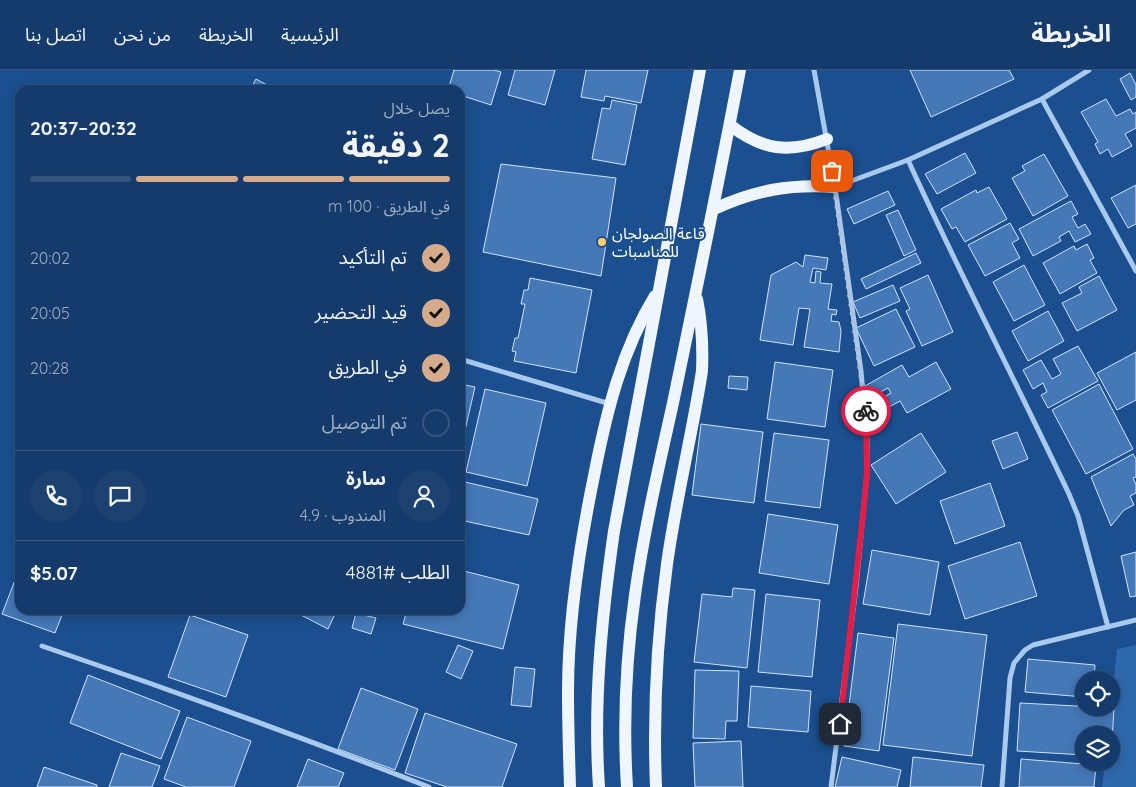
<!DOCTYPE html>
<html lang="ar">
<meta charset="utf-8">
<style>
:root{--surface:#143b6b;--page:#1d4271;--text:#f1f3f6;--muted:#9dadc1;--line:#33557e;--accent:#d6ab8b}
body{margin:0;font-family:Quicksand,"Noto Sans Arabic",sans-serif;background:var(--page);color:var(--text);direction:rtl;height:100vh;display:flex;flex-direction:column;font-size:19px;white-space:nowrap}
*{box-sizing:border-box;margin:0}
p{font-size:16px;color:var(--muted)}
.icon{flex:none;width:28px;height:28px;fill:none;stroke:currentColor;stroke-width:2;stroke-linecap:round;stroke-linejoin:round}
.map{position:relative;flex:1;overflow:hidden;direction:ltr}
.details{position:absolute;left:15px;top:15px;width:450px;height:530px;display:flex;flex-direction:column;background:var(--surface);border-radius:15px;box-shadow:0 2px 12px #0003,0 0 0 1px var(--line);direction:rtl}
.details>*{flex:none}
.fabs{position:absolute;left:1075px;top:601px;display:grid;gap:10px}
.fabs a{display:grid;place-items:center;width:45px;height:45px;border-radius:50%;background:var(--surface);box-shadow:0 2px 12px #0003,0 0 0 1px var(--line);font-size:25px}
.pin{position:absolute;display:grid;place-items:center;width:42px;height:42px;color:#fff;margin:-21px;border-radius:10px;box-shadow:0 2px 8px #0006}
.courier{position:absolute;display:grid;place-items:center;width:50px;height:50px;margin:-25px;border:4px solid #e11d48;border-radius:50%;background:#fff;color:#222;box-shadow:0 1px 6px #0007}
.head em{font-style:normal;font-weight:700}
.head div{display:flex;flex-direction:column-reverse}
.head{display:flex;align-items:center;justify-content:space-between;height:85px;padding:0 15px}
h1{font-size:32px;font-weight:700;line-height:38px}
.bar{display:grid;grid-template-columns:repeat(4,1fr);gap:8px 5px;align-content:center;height:60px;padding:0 15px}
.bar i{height:6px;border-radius:4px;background:var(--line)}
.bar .on{background:var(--accent)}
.bar p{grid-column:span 4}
.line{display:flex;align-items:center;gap:12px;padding:0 15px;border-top:1px solid var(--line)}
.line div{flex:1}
.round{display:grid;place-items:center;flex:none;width:52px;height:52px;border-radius:26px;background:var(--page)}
ol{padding:0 15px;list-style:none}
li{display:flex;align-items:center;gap:15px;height:55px}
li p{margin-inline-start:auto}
li .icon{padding:5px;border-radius:50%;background:var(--accent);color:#111;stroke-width:4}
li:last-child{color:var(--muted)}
li i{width:28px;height:28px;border:2px solid var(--line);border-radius:50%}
header{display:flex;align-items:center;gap:30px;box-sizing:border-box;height:70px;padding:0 25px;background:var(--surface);border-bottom:1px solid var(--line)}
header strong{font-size:24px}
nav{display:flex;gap:28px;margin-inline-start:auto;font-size:18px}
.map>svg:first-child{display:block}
</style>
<header>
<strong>الخريطة</strong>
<nav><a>الرئيسية</a><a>الخريطة</a><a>من نحن</a><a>اتصل بنا</a></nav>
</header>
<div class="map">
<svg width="1136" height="717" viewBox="0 0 1136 717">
<rect width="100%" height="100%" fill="#1b4f8f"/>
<polygon fill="#2e69ad" points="1136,575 1136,717 1102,717 1105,693 1111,692 1111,665 1108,665 1117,579"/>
<g fill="#4478b7" stroke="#cfe3fa">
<polygon points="454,0 494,0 501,2 491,35 460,25 460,20 448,20"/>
<polygon points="515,0 555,0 545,35 508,25"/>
<polygon points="586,0 648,0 641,33 605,26 604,31 581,27"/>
<polygon points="910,0 1009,0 1014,9 931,47"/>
<polygon points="1130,3 1136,15 1136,27 1131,30 1120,9"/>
<polygon points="256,9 276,20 250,20"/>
<polygon points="1106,29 1116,46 1130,39 1133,44 1136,42 1136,58 1125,64 1132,76 1112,87 1108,79 1100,84 1095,74 1098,72 1081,42"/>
<polygon points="612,30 637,35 625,95 592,89 602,38 610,39"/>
<polygon points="965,83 976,103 937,124 925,104"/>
<polygon points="1044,84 1068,126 1033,146 1012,108 1025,101 1022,96"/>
<polygon points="501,94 616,108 601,206 483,182"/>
<polygon points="1136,115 1136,154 1128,158 1111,128"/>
<polygon points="989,117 1007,149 965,172 956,157 952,159 941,139 976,120 977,123"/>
<polygon points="888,121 895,135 854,154 847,139"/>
<polygon points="1071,131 1078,144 1072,147 1078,158 1085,154 1091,164 1075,172 1069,161 1059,167 1061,171 1033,186 1019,159"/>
<polygon points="898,140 916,180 904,186 886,145"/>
<polygon points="1010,153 1019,169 1012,173 1020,188 985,206 968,175"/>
<polygon points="1087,174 1094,188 1090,190 1097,203 1060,224 1043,193 1074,176 1076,180"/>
<polygon points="916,183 921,193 866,219 861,209"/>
<polygon points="805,185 828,188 826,200 813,198 810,212 815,213 816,201 821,202 820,213 832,214 828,239 837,240 836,245 832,244 831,251 839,252 841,261 839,282 804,277 810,239 799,238 793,275 760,270 771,205 796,192 803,197"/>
<polygon points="1024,195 1045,235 1014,251 993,212"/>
<polygon points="928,205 953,262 922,276 906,241 910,239 900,218"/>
<polygon points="1099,206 1117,240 1077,261 1062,233 1082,223 1079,217"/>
<polygon points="530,208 592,220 576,303 514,291 516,282 512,281 515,268 518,268 525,234 521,234 524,220 528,220"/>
<polygon points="893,215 900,231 860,248 853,232"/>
<polygon points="896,239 915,277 874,296 856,258"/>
<polygon points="1048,241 1064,271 1028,291 1012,261"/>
<polygon points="1078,276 1098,311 1048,338 1041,325 1047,322 1043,313 1033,319 1023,300 1041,290 1052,309 1061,304 1053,289"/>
<polygon points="1136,282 1136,330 1117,340 1097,303"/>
<polygon points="775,292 833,300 825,357 767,349"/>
<polygon points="936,292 951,319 907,343 900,331 882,341 876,331 891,323 888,318 871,327 865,316 902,295 909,307"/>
<polygon points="729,306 748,307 747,320 728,318"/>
<polygon points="460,314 475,317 460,382"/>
<polygon points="1099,314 1133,379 1086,404 1052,340"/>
<polygon points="485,319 546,333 527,416 466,402"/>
<polygon points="701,354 763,362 754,433 692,425"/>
<polygon points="1017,362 1028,389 1003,399 992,371"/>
<polygon points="774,363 829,370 820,438 765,431"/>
<polygon points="921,363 946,402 896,434 871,395"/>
<polygon points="1133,384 1136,389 1136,407 1133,408 1136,415 1136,423 1130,426 1134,435 1124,440 1111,456 1091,407"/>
<polygon points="465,412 538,429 529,465 460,450 460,435"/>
<polygon points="990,413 1005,456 955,474 940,431"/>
<polygon points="768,444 838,455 829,514 759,503"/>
<polygon points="1020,472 1037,526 965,549 948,496"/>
<polygon points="872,480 939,492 930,545 863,534"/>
<polygon points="1136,482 1136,526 1130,527 1121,486"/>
<polygon points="20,497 20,540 64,540 55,563 2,544"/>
<polygon points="460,500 519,515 503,579 403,554 407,540 460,540"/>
<polygon points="733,518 755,520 747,598 694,592 702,524 732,527"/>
<polygon points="766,524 820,530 812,607 758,602"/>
<polygon points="301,540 337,540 328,559 299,544"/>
<polygon points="356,543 376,548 371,564 352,558"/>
<polygon points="190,545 248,565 226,627 168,607"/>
<polygon points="898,554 987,565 972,686 883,675"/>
<polygon points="858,563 894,568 879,681 844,676"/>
<polygon points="458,575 473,581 461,609 446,602"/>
<polygon points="1028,589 1095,595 1094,610 1084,610 1084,627 1025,622"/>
<polygon points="515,597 535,599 531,637 511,635"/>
<polygon points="695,600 739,601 737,651 726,651 725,669 693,668"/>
<polygon points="88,605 180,641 161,689 70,653"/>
<polygon points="751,616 811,621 808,662 748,657"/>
<polygon points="361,618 418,639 395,700 338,679"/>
<polygon points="1020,633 1114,638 1111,687 1111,665 1084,665 1084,685 1017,681"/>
<polygon points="425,643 517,674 502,717 447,717 405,703"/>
<polygon points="187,647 251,671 234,717 186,717 164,709"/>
<polygon points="741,671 743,717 695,717 693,673"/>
<polygon points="121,683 160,696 152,717 109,717"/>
<polygon points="842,687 901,700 897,717 835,717"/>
<polygon points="913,687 984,695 981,717 910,717"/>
<polygon points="308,689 344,703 338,717 297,717"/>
<polygon points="1021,689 1096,695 1094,717 1019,717"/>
<polygon points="44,697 97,715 97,717 37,717"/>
</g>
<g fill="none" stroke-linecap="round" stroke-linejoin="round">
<g stroke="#a9c9ee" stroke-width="5">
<polyline points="814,0 835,117 861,301 867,371 867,403 856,517 831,717"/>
<polyline points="1042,29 1136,201"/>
<path d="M908,90c51,112 108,222 161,334l9,22 30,111"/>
<polyline points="835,117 908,90 1042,29 1089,0"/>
<polyline points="460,289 610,334"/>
<path d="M42,576c130,44 259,91 387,141"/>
<polyline points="1002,717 1010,608 1014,593 1019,587 1025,580 1033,575 1136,550"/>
</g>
<g stroke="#f0f6ff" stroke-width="12">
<path d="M730,55c32,25 59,29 97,14"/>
<path d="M714,139c42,-19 75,-25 121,-22"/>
<path d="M570,717c-1,-32 -2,-63 -2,-95 0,-74 12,-149 27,-221 12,-61 27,-121 60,-175"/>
<path d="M599,717c-6,-86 3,-172 15,-256l86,-461"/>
<path d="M627,717c-4,-64 -1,-129 8,-192 9,-65 24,-129 38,-192 23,-111 46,-222 67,-333"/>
<path d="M656,717c-3,-74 1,-149 11,-223 9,-65 25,-129 35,-193 1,-25 0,-48 -5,-72"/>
</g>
</g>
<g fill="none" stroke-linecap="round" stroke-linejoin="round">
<polyline stroke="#afc1d8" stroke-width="5" stroke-dasharray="0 9" points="832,101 866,341"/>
<polyline stroke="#e11d48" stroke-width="6" points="840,654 864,435 867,403 866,341"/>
</g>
<circle fill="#ffd166" stroke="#1b4f8f" stroke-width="2" cx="602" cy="172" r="5"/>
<g text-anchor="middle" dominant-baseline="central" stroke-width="4" stroke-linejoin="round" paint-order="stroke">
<g font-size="16" fill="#fff" stroke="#1b4f8f" text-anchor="start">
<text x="612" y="163">قاعة الصولجان<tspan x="612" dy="18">للمناسبات</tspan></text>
</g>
</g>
</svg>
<div class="fabs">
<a><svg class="icon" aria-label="locate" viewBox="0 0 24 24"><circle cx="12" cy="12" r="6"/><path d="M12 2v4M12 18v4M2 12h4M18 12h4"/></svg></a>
<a><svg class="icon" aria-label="layers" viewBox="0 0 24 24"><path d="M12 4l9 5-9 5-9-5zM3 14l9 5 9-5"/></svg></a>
</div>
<div class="pin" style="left:832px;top:101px;background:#ea580c"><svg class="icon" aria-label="bag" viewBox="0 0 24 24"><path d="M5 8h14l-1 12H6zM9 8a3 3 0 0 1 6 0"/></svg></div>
<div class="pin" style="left:840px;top:654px;background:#1f2937"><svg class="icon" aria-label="home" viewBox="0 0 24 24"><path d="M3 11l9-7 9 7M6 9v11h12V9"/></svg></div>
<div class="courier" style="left:866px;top:341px"><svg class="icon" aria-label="bike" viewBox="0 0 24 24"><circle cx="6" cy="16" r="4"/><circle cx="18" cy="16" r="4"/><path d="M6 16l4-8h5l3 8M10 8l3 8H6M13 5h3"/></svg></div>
<section class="details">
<div class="head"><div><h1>2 دقيقة</h1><p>يصل خلال</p></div><em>20:32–20:37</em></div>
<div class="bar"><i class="on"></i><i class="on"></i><i class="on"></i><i></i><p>في الطريق · 100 m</p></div>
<ol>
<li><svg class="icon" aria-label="check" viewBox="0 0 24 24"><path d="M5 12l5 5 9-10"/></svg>تم التأكيد<p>20:02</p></li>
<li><svg class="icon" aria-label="check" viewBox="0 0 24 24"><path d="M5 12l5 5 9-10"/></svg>قيد التحضير<p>20:05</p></li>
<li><svg class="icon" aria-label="check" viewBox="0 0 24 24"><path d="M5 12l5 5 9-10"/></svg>في الطريق<p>20:28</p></li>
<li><i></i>تم التوصيل</li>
</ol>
<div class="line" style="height:90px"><a class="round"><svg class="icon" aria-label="person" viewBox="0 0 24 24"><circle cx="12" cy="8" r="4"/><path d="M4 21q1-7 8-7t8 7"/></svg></a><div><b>سارة</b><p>المندوب · 4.9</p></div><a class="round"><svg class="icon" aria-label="chat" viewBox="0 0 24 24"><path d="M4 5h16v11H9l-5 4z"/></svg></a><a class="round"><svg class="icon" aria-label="phone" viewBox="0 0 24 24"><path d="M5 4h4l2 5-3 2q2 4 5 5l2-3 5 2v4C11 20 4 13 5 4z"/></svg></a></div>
<div class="line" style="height:65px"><div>الطلب #4881</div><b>$5.07</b></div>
</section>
</div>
